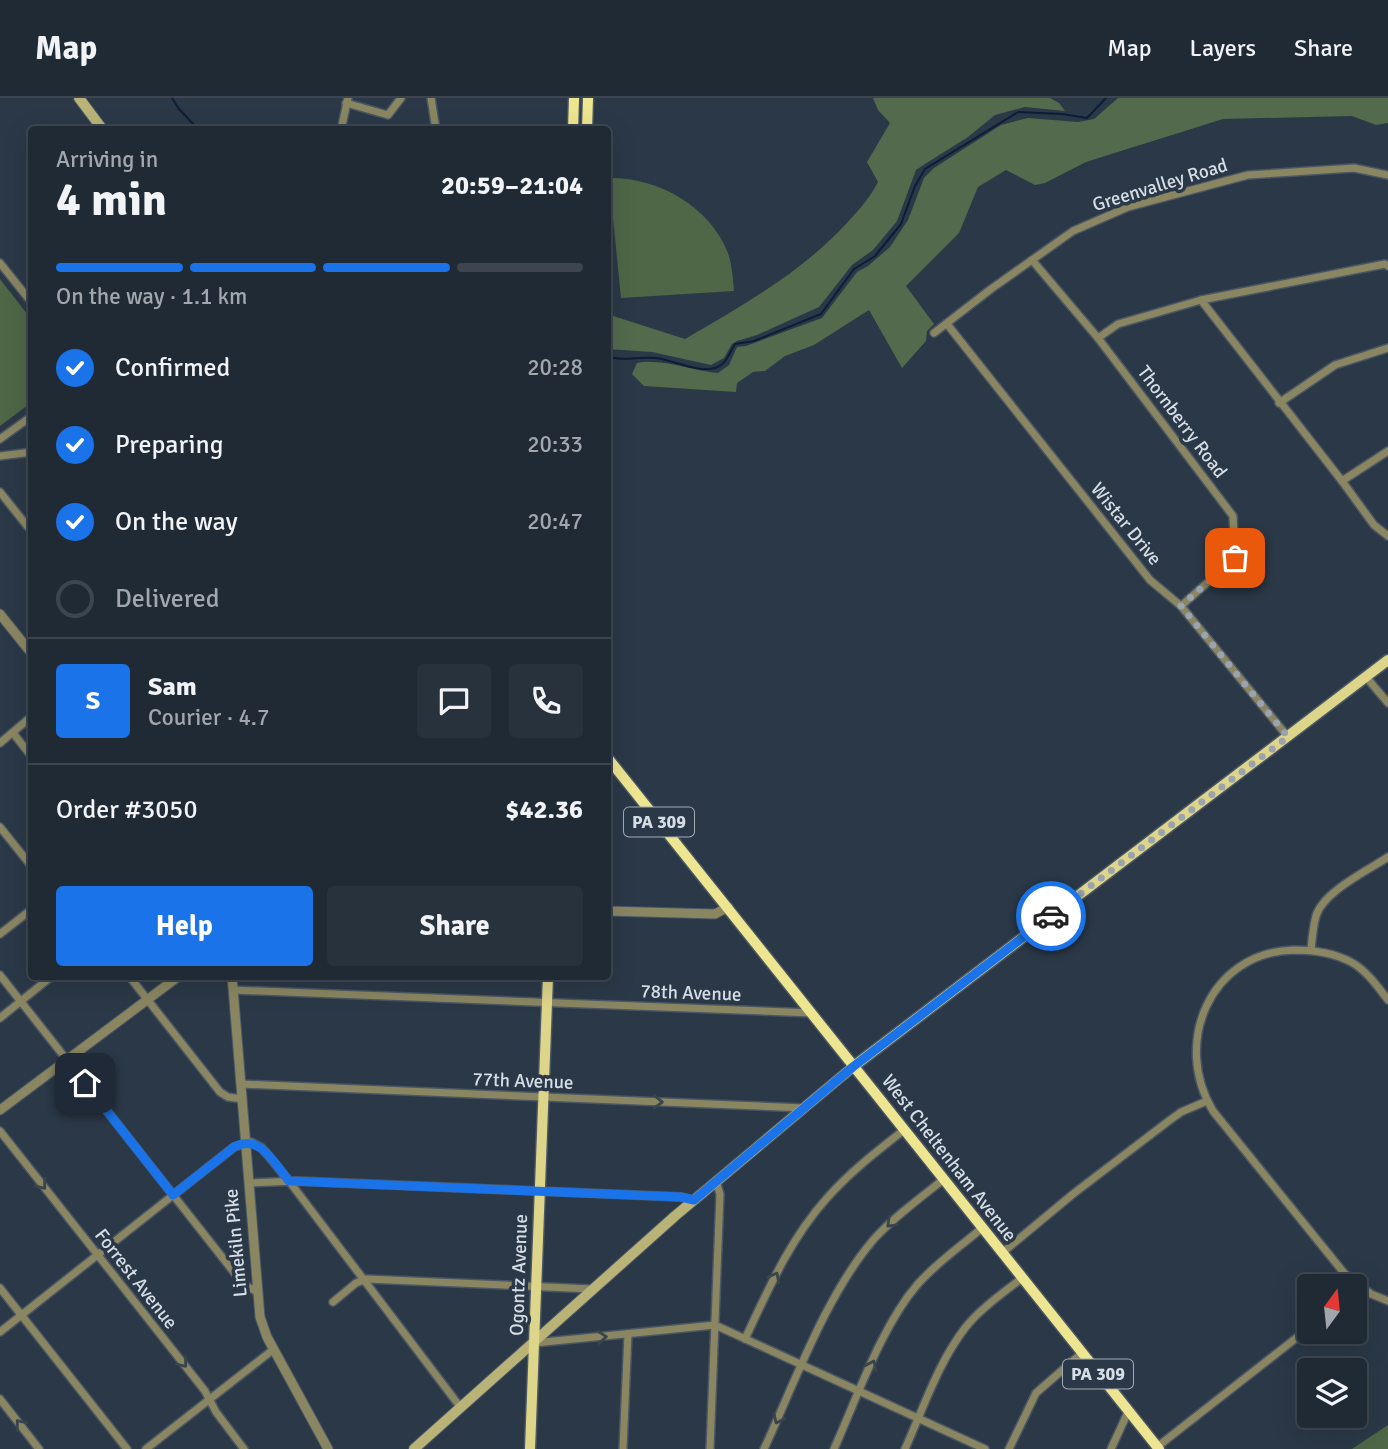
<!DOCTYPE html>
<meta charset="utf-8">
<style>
:root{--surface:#202a35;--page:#28323d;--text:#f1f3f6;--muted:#a2a7ad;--line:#3d4650;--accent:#1a73e8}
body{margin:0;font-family:Signika,sans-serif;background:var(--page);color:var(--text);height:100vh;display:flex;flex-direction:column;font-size:26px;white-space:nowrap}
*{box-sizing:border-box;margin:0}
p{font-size:23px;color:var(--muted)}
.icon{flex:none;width:38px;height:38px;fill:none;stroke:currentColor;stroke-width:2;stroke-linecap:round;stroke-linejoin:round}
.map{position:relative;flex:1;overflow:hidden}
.side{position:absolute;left:28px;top:28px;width:583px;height:854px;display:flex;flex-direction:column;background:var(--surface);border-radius:7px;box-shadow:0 7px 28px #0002,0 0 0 2px var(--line)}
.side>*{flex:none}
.needle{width:46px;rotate:15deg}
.fabs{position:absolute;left:1297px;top:1176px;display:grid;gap:14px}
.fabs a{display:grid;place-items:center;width:70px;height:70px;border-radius:7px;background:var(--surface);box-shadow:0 7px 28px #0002,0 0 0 2px var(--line);font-size:35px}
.pin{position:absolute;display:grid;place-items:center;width:60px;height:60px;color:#fff;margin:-30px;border-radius:14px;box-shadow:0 4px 10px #0006}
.courier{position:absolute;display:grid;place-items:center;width:70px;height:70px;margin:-35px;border:5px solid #1a73e8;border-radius:50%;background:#fff;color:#222;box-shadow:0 2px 9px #0007}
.head em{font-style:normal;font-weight:800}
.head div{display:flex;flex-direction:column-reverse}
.head{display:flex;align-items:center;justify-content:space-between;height:119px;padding:0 28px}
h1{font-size:46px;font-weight:800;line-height:52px}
.bar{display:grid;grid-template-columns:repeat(4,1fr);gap:10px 7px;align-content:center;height:84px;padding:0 28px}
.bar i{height:9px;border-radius:5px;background:var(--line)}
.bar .on{background:var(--accent)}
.bar p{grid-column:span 4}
.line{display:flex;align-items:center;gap:18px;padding:0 28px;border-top:2px solid var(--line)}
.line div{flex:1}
.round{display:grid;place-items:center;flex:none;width:74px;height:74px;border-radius:7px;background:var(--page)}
ol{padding:0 28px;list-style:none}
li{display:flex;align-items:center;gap:21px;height:77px}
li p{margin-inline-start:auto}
li .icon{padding:7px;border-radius:50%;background:var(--accent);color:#fff;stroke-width:4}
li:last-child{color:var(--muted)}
li i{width:38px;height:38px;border:4px solid var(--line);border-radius:50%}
.action{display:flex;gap:14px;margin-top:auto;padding:14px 28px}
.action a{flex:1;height:80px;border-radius:7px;background:var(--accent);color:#fff;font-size:28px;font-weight:800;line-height:80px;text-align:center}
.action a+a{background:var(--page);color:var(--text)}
header{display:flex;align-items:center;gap:42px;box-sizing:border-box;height:98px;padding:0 35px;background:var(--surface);border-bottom:2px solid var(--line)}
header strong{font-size:33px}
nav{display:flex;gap:38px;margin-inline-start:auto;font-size:24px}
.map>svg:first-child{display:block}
</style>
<header>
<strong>Map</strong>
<nav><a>Map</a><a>Layers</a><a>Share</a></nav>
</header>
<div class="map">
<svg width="1388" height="1351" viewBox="0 0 1388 1351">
<rect width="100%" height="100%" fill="#2b3847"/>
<g fill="#4f6647">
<path d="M609,80c48,-1 101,28 119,75 4,12 5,26 6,38l-113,7z"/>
<polygon points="0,181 31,221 32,304 0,328"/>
<polygon points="1388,1327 1388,1351 1352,1351"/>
</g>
<g fill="#536a4c">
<path d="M873,0h177l9,5 6,8 -40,-4 -30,8 -27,22 -43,27 -9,6 -19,51 -24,29 -21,15 -33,42 -62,28 -20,6 -5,3 -8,14 -13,7 -59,-13 -45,-3v-35l78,25c58,-34 114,-65 160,-114 13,-14 24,-26 33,-43l-11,-20 23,-39 -12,-13z"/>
<path d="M1118,0h270v25l-12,2 -24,-9 -129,3 -137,43 -41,21 -10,2 -29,-15 -28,17 -19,46 -53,53 28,38 -7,7 -1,10 -24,27 -33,-58 -55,35 -29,11 -20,15 -12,1 -16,11 -1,9 -92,-6 -12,-12 5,-11c24,-5 56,8 81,10l11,-8 8,-18 9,-1 76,-28 35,-46 11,-6 22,-19 18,-27 16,-42 10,-10 67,-43 27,-7 50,4 16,-3z"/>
</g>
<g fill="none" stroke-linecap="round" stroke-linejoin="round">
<g stroke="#0c1d37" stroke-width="2">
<polyline points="172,0 179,11 199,32"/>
<path d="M607,258c16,6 32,0 49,2 18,2 41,15 59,10 11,-3 15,-16 20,-24l19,-3 67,-27 33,-45 21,-13 26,-32 14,-38 10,-17 93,-57 44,2 25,4 19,-20"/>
</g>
<g stroke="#4a5664" stroke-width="10">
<g id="minor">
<polyline points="431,0 436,32"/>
<polyline points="346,5 388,17 401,0"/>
<polyline points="341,32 348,0"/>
<polyline points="1032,162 1098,240 1233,418 1235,460 1181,508"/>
<polyline points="0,165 32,205"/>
<polyline points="1201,202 1342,383 1374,427 1388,438"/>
<polyline points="947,226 1150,482 1181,508 1288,639"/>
<polyline points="934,235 991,191 1073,133 1128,109 1248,77 1354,70 1388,77"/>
<polyline points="1098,240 1118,226 1201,202 1385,166 1388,168"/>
<polyline points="1279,305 1335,267 1388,250"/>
<polyline points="0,341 32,318"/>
<polyline points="0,358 32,354"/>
<polyline points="1342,383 1388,353"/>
<polyline points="0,394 32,434"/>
<polyline points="1366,579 1388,605"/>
<polyline points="13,635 32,659"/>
<polyline points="0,645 32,618"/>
<polyline points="0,729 32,769"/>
<polyline points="0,836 32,811"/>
<path d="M1311,852c1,-11 2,-23 5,-34 7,-24 51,-45 72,-59"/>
<polyline points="0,877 244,1187 258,1194"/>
<polyline points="129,878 220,994 228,999 242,1001"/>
<polyline points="233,892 812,915"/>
<path d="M1388,902c-10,-13 -22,-30 -37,-38 -17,-9 -38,-12 -57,-12 -84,2 -122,93 -81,161l131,162 27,21 17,7"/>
<polyline points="0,920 52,878"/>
<polyline points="241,986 804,1010"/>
<polyline points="0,1033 205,1293 216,1314 244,1351"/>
<polyline points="249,1085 297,1083 681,1099 694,1102"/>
<polyline points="1002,1155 1073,1096 1166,1025 1181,1014 1207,1003"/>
<polyline points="0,1190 127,1351"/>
<polyline points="333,1204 356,1185 367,1181 592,1191"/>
<polyline points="0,1234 234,1049 251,1044 262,1050 289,1083 461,1310"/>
<path d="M745,1241c23,-49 45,-100 82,-141 23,-26 50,-47 77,-68"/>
<polyline points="534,1245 715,1227 985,1351"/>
<polyline points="0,1301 39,1351"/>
<polyline points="1157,1349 1309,1230"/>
<polyline points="146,1351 274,1251"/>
<polyline points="623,1351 628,1236"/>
<polyline points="710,1351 720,1096 716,1083"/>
<path d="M764,1351c31,-67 62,-154 110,-210 20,-22 46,-41 70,-60"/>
<path d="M834,1351c23,-51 47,-122 83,-164 19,-22 43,-38 65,-57"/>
<path d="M905,1351c18,-40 33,-86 60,-121 16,-20 37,-34 57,-50"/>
<polyline points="1009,1351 1036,1295 1082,1255"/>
<polyline points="1111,1351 1128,1314"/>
</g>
</g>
<g stroke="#4a5664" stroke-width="11">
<g id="tertiary">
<polyline points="0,516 32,556"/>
<polyline points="607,813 715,816 728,809"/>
<polyline points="232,878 260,1219 267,1239 328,1351"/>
<polyline points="0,1012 179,878"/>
</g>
</g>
<g stroke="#4a5664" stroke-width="12">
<g id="secondary">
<polyline points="79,0 103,32"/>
<polyline points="414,1351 675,1118 854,968"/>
</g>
</g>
<g stroke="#4a5664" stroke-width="13">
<g id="primary">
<polyline points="854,968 1388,562"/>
<polyline points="530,1351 548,878"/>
</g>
</g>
<g stroke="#4a5664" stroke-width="13">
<g id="trunk">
<polyline points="573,32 574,0"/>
<polyline points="587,32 588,0"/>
<polyline points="607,659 1159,1351"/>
</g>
</g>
<use href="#minor" stroke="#8a8662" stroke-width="7"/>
<use href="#tertiary" stroke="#8a8662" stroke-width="9"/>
<use href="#secondary" stroke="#b9b378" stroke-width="10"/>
<use href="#primary" stroke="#ddd589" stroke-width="10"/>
<use href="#trunk" stroke="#eee590" stroke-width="10"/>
</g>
<defs><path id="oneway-chevron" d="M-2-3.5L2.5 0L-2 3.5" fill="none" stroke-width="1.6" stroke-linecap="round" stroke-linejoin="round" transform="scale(1.75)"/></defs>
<g stroke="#39444b">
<use href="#oneway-chevron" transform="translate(658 1004) rotate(2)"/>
<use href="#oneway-chevron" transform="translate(42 1087) rotate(52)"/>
<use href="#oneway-chevron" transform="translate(891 1125) rotate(136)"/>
<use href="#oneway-chevron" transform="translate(775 1179) rotate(-63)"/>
<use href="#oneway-chevron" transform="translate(602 1239) rotate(-5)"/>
<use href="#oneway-chevron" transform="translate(183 1265) rotate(51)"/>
<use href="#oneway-chevron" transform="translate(872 1267) rotate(-66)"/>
<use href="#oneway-chevron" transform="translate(778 1321) rotate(115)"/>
<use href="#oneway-chevron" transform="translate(20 1326) rotate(-128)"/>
</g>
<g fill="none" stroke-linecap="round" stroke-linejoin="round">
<polyline stroke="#9aa3ae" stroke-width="7" stroke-dasharray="0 12.6" points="1051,818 1288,639 1181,508 1235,460"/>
<path stroke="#1a73e8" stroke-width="9" d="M85,985l88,112 61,-48c26,-14 40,16 55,34l392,16 13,3 160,-134 197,-150"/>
</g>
<g text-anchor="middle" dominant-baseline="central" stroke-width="7" stroke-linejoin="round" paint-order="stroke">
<g fill="#2b3847" stroke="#a2acb6" stroke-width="2">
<rect x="624" y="709.5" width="70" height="29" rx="5"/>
<rect x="1063" y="1261.5" width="70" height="29" rx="5"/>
</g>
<g font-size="18" font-weight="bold" fill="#d5dde6">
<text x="659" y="724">PA 309</text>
<text x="1098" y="1276">PA 309</text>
</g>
<g font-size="19" fill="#d5dde6" stroke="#2b3847">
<text transform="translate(1160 87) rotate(-17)">Greenvalley Road</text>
<text transform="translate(1182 324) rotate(53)">Thornberry Road</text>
<text transform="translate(1126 426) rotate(51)">Wistar Drive</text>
<text transform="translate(691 895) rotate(2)">78th Avenue</text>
<text transform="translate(523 983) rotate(2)">77th Avenue</text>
<text transform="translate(949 1060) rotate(52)">West Cheltenham Avenue</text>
<text transform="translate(236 1145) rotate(-95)">Limekiln Pike</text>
<text transform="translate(519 1177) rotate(-88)">Ogontz Avenue</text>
<text transform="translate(136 1181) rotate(52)">Forrest Avenue</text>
</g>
</g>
</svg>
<div class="fabs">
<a><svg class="needle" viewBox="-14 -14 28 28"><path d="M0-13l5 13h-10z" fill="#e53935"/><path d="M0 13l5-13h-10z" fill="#a2a7ad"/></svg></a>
<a><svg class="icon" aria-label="layers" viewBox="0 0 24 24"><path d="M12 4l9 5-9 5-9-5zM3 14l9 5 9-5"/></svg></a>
</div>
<div class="pin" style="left:1235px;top:460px;background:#ea580c"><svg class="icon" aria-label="bag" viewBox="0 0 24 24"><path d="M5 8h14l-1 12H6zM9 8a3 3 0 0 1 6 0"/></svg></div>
<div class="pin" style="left:85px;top:985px;background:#1f2937"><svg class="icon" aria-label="home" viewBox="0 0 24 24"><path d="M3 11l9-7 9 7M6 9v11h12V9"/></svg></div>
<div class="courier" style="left:1051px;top:818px"><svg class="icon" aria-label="car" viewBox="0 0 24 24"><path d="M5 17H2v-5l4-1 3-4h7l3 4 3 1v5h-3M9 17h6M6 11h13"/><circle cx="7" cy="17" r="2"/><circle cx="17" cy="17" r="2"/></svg></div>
<section class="side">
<div class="head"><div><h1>4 min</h1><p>Arriving in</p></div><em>20:59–21:04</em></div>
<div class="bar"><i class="on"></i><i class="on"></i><i class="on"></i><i></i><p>On the way · 1.1 km</p></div>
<ol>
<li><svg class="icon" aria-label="check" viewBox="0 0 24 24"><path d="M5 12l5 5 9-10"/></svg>Confirmed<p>20:28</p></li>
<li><svg class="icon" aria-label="check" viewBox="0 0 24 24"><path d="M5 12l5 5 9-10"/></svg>Preparing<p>20:33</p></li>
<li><svg class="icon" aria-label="check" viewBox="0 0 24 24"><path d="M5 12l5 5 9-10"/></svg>On the way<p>20:47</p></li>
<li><i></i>Delivered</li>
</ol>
<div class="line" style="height:126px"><b class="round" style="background:var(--accent);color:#fff">S</b><div><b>Sam</b><p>Courier · 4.7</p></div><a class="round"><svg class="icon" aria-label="chat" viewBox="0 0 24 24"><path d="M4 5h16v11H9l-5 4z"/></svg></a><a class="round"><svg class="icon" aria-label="phone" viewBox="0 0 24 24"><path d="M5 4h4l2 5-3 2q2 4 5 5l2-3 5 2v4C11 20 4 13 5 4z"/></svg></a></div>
<div class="line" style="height:91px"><div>Order #3050</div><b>$42.36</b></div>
<div class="action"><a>Help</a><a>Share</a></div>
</section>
</div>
